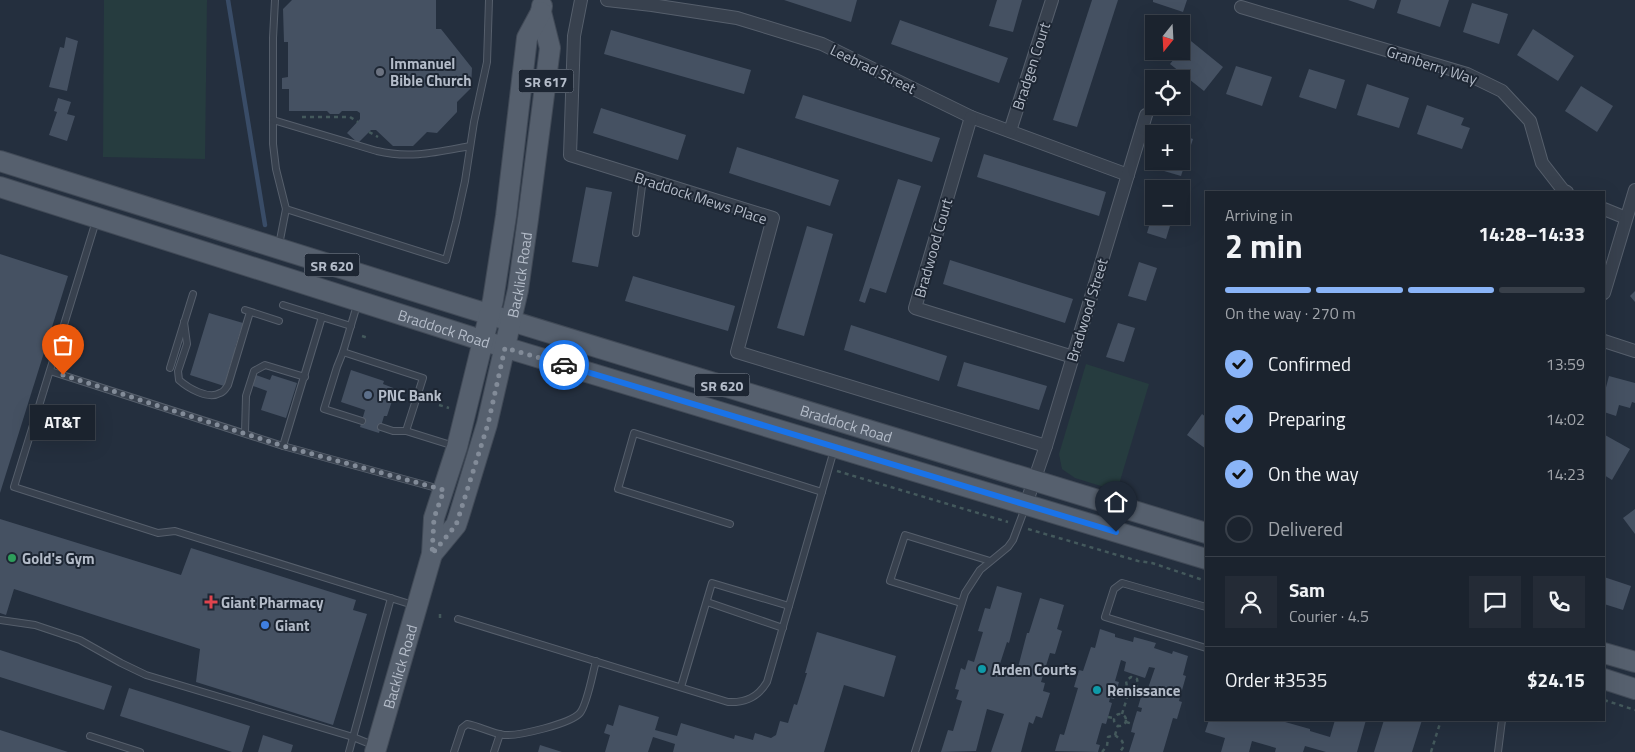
<!DOCTYPE html>
<meta charset="utf-8">
<style>
:root{--surface:#1b232e;--page:#242b36;--text:#f1f3f6;--muted:#a0a4aa;--line:#39404a;--accent:#8ab4f8}
body{margin:0;font-family:"Titillium Web",sans-serif;background:var(--page);color:var(--text);height:100vh;display:flex;flex-direction:column;font-size:19px;white-space:nowrap}
*{box-sizing:border-box;margin:0}
p{font-size:16px;color:var(--muted)}
.icon{flex:none;width:28px;height:28px;fill:none;stroke:currentColor;stroke-width:2;stroke-linecap:round;stroke-linejoin:round}
.map{position:relative;flex:1;overflow:hidden}
.drawer{position:absolute;left:1205px;top:191px;width:400px;height:530px;display:flex;flex-direction:column;background:var(--surface);border-radius:0px;box-shadow:0 5px 20px #0002,0 0 0 1px var(--line)}
.drawer>*{flex:none}
.needle{width:32px;rotate:198deg}
.buttons{position:absolute;left:1145px;top:15px;display:grid;gap:10px}
.buttons a{display:grid;place-items:center;width:45px;height:45px;border-radius:0px;background:var(--surface);box-shadow:0 5px 20px #0002,0 0 0 1px var(--line);font-size:25px}
.pin{position:absolute;display:grid;place-items:center;width:42px;height:42px;color:#fff;margin:-51px -21px;border-radius:50% 50% 50% 0;rotate:-45deg;box-shadow:0 0 5px #0007}
.pin .icon{rotate:45deg}
.courier{position:absolute;display:grid;place-items:center;width:50px;height:50px;margin:-25px;border:4px solid #1a73e8;border-radius:50%;background:#fff;color:#222;box-shadow:0 1px 6px #0007}
.bubble{position:absolute;height:35px;border-radius:0px;background:var(--surface);box-shadow:0 5px 20px #0002,0 0 0 1px var(--line);font-size:16px;font-weight:700;line-height:35px;text-align:center}
.headline em{font-style:normal;font-weight:700}
.headline div{display:flex;flex-direction:column-reverse}
.headline{display:flex;align-items:center;justify-content:space-between;height:85px;padding:0 20px}
h1{font-size:32px;font-weight:700;line-height:38px}
.bar{display:grid;grid-template-columns:repeat(4,1fr);gap:8px 5px;align-content:center;height:60px;padding:0 20px}
.bar i{height:6px;border-radius:4px;background:var(--line)}
.bar .on{background:var(--accent)}
.bar p{grid-column:span 4}
.line{display:flex;align-items:center;gap:12px;padding:0 20px;border-top:1px solid var(--line)}
.line div{flex:1}
.round{display:grid;place-items:center;flex:none;width:52px;height:52px;border-radius:0px;background:var(--page)}
ol{padding:0 20px;list-style:none}
li{display:flex;align-items:center;gap:15px;height:55px}
li p{margin-inline-start:auto}
li .icon{padding:5px;border-radius:50%;background:var(--accent);color:#111;stroke-width:4}
li:last-child{color:var(--muted)}
li i{width:28px;height:28px;border:2px solid var(--line);border-radius:50%}
.map>svg:first-child{display:block}
</style>
<div class="map">
<svg width="1635" height="752" viewBox="0 0 1635 752">
<rect width="100%" height="100%" fill="#242f3e"/>
<g fill="#263c3f">
<polygon points="104,0 207,0 205,159 103,157"/>
<polygon points="1086,364 1149,384 1117,491 1075,478 1062,469 1059,454"/>
</g>
<g fill="none" stroke-linecap="round" stroke-linejoin="round">
<polyline stroke="#394c67" stroke-width="4.5" points="228,0 265,225"/>
</g>
<g fill="#455162">
<polygon points="292,0 436,0 436,29 441,29 472,68 471,88 457,102 457,112 437,133 427,132 413,146 393,146 376,130 371,130 358,143 347,133 360,119 360,113 357,111 342,111 339,114 330,114 327,111 289,111 289,89 282,89 282,78 288,77 288,42 284,42 283,9"/>
<polygon points="784,0 857,0 851,22"/>
<polygon points="997,0 1022,0 1013,32 989,26"/>
<polygon points="1092,0 1118,0 1077,127 1053,120"/>
<polygon points="1153,0 1187,0 1183,12 1153,2"/>
<polygon points="1348,0 1377,0 1374,9"/>
<polygon points="1401,0 1449,0 1440,27 1397,13"/>
<polygon points="1472,3 1508,14 1499,44 1463,32"/>
<polygon points="900,20 1008,58 999,83 891,44"/>
<polygon points="1533,29 1574,56 1558,81 1517,55"/>
<polygon points="611,30 751,70 744,94 604,54"/>
<polygon points="66,37 78,41 67,91 49,87 60,47 64,48"/>
<polygon points="1186,37 1223,67 1204,91 1170,64 1174,59 1164,51 1181,51 1181,43"/>
<polygon points="1236,66 1272,77 1262,106 1226,94"/>
<polygon points="1309,69 1345,80 1336,109 1299,97"/>
<polygon points="1367,84 1409,98 1399,128 1357,115"/>
<polygon points="1581,86 1613,106 1597,132 1565,111"/>
<polygon points="803,95 940,138 932,162 795,118"/>
<polygon points="58,98 71,102 67,114 75,116 67,141 49,135 57,112 54,111"/>
<polygon points="1427,105 1464,118 1461,125 1470,128 1462,149 1417,134"/>
<polygon points="601,108 686,135 678,160 593,133"/>
<polygon points="1181,135 1193,139 1181,176 1164,171 1167,161 1181,161"/>
<polygon points="737,147 839,180 830,206 729,173"/>
<polygon points="984,154 1106,192 1099,216 977,177"/>
<polygon points="898,179 921,186 886,293 870,288 865,303 859,301"/>
<polygon points="586,187 612,192 598,267 572,262"/>
<polygon points="1152,216 1173,216 1166,239 1147,233"/>
<polygon points="807,226 833,234 804,336 777,328"/>
<polygon points="0,254 68,276 0,493"/>
<polygon points="950,260 1073,299 1065,323 943,284"/>
<polygon points="1139,262 1157,268 1146,301 1128,296"/>
<polygon points="633,276 735,306 728,331 625,301"/>
<polygon points="1635,291 1635,302 1630,296"/>
<polygon points="209,313 243,323 235,348 237,349 233,360 232,359 224,386 190,375"/>
<polygon points="1118,323 1135,328 1124,362 1106,357"/>
<polygon points="851,325 947,356 939,381 844,350"/>
<polygon points="964,362 1047,386 1039,410 957,386"/>
<polygon points="351,370 384,381 383,384 396,389 387,416 384,416 379,433 360,427 365,410 341,402"/>
<polygon points="256,375 270,380 272,375 297,383 286,418 261,410 267,391 253,386"/>
<polygon points="1609,376 1635,383 1635,403 1632,402 1630,408 1619,405 1616,416 1604,412 1604,395"/>
<polygon points="1202,414 1206,417 1206,449 1187,435"/>
<polygon points="1605,435 1630,449 1612,480 1604,475 1604,437"/>
<polygon points="1635,509 1635,534 1623,518"/>
<polygon points="0,519 181,575 191,548 356,600 353,610 367,614 333,725 196,682 200,649 14,589 6,615 0,613"/>
<polygon points="1604,577 1631,586 1623,610 1604,604"/>
<polygon points="997,586 1022,593 1009,643 1007,642 998,670 1016,675 1027,633 1029,633 1040,598 1064,605 1057,629 1062,631 1055,654 1050,653 1041,682 1045,683 1043,691 1050,693 1042,718 1036,716 1033,724 1029,722 1021,752 991,752 1004,714 987,709 976,751 941,752 948,730 953,731 962,701 956,699 959,690 955,689 961,668 965,670 968,660 974,662 983,632 978,631 985,608 990,609"/>
<polygon points="1100,629 1115,634 1115,637 1133,642 1134,637 1156,643 1154,648 1172,654 1173,651 1188,656 1183,675 1186,676 1179,701 1182,702 1177,719 1173,718 1163,752 1129,752 1135,733 1131,732 1133,724 1137,711 1141,712 1142,708 1138,707 1143,690 1147,691 1155,668 1149,667 1145,678 1124,671 1126,662 1121,660 1115,681 1119,682 1114,699 1110,698 1109,702 1112,703 1106,724 1102,723 1096,744 1100,745 1098,752 1055,751 1060,734 1064,735 1078,688 1074,687 1079,670 1083,671 1091,647 1095,648"/>
<polygon points="817,632 896,656 884,697 844,685 824,752 673,752 675,744 653,737 648,752 605,752 610,735 604,733 607,724 613,726 619,705 659,717 655,730 677,736 681,723 734,739 735,735 753,740 755,733 771,738 776,735 780,721 788,723 794,704 797,705 807,673 805,673"/>
<polygon points="0,650 112,686 104,710 0,677"/>
<polygon points="129,688 250,726 242,752 232,752 120,716"/>
<polygon points="1209,720 1278,720 1310,729 1310,731 1330,737 1335,720 1366,720 1357,752 1326,752 1305,746 1303,752 1275,752 1276,748 1252,741 1249,752 1221,752 1225,738 1205,732"/>
<polygon points="1384,720 1422,720 1412,752 1374,752"/>
<polygon points="0,730 68,752 0,752"/>
<polygon points="263,735 293,745 291,752 258,752"/>
<polygon points="540,745 562,752 538,752"/>
</g>
<g fill="none" stroke-linecap="round" stroke-linejoin="round">
<g stroke="#565f6c" stroke-width="8">
<g id="lane">
<polyline points="275,0 273,38 273,144 276,169 286,209 279,245"/>
<path d="M273,120l104,31c33,8 60,1 93,-5"/>
<polyline points="286,209 446,260 456,222 465,181 474,122 487,62 489,0"/>
<polyline points="96,221 14,487 158,533 175,531 413,605"/>
<polyline points="636,233 643,178"/>
<polyline points="283,305 351,326"/>
<polyline points="357,305 343,352 423,378 406,431 454,446"/>
<polyline points="245,310 279,321"/>
<path d="M184,322l3,22 -9,27 1,9c9,8 29,20 41,13 4,-1 6,-5 8,-8l22,-73"/>
<polyline points="343,352 337,367 324,409 362,421"/>
<polyline points="170,368 193,294"/>
<polyline points="50,371 283,446 440,489"/>
<polyline points="381,427 393,431 406,431"/>
<polyline points="245,433 246,396 254,371 265,365 305,377"/>
<polyline points="283,446 322,317"/>
<polyline points="730,524 618,489 634,433 822,492"/>
<polyline points="707,602 783,628"/>
<polyline points="961,603 890,581 905,535 990,561"/>
<polyline points="1206,607 1122,583 1114,589 1105,617 1206,648"/>
<path d="M458,619l270,83c18,1 30,-5 39,-20l67,-232"/>
<polyline points="0,620 35,625 80,640 121,663 146,675 353,737 375,746"/>
<polyline points="681,687 712,583 789,606"/>
<polyline points="90,736 140,752"/>
<polyline points="349,752 391,598"/>
<path d="M454,752l8,-24 5,-4c12,2 24,9 37,11 15,1 66,-11 76,-22 7,-8 13,-41 16,-52"/>
<polyline points="494,752 500,734"/>
<polyline points="915,752 965,593 980,570 1008,547 1013,540 1025,508"/>
<polyline points="1498,752 1502,720"/>
</g>
</g>
<g stroke="#565f6c" stroke-width="14">
<g id="street">
<polyline points="581,0 574,36 570,155 773,218 737,352 1046,446"/>
<polyline points="607,0 652,5 737,18 822,44 971,117 1128,175"/>
<polyline points="1241,7 1467,74 1502,91 1530,121 1542,163 1563,190 1567,192"/>
<polyline points="971,117 915,308 1073,357"/>
<polyline points="1010,131 1052,0"/>
<polyline points="1604,209 1626,218"/>
<polyline points="1604,293 1635,190"/>
<polyline points="1604,341 1635,351"/>
<polyline points="1026,504 1046,446 1146,115"/>
</g>
</g>
<g stroke="#414a57" stroke-width="22">
<g id="primary">
<path id="s1" d="M0,161l465,146 741,226"/>
<path id="s2" d="M0,187l484,154 722,218"/>
<path id="s3" d="M432,554l24,-29 3,-9 28,-92 31,-134 10,-71 22,-171 -9,-36 1,-6"/>
<polyline points="1604,653 1635,662"/>
<polyline points="1604,679 1635,689"/>
<path id="s4" d="M375,752l57,-198 2,-36 23,-71 36,-147 13,-84 21,-178 14,-26"/>
</g>
</g>
<g stroke="#44595c" stroke-width="2.5" stroke-dasharray="4 4" stroke-linecap="butt">
<polyline points="302,117 350,117 358,122"/>
<polyline points="369,132 378,137"/>
<polyline points="362,336 368,338"/>
<polyline points="439,405 449,408"/>
<polyline points="837,471 1008,522"/>
<polyline points="1028,529 1138,561 1152,563 1206,581"/>
<polyline points="440,618 440,612"/>
<polyline points="1604,700 1635,710"/>
<polyline points="1122,714 1130,688 1127,687 1126,681 1131,677 1137,679 1138,685 1136,688 1130,688"/>
<circle cx="1120" cy="720" r="6"/>
<polyline points="1108,717 1114,718"/>
<polyline points="1126,722 1133,724"/>
<polyline points="1115,735 1122,741 1124,746 1120,752"/>
<polyline points="1102,752 1107,746 1108,737 1115,735 1118,725"/>
<polyline points="1431,752 1441,720"/>
</g>
<use href="#lane" stroke="#38414e" stroke-width="6"/>
<use href="#street" stroke="#38414e" stroke-width="12"/>
<use href="#primary" stroke="#56606e" stroke-width="20"/>
</g>
<g fill="none" stroke-linecap="round" stroke-linejoin="round">
<polyline stroke="#828b98" stroke-width="5" stroke-dasharray="0 9" points="63,375 283,446 444,490 434,518 432,554 456,525 459,516 488,424 505,348 564,365"/>
<polyline stroke="#1a73e8" stroke-width="6" points="564,365 1116,532"/>
</g>
<circle fill="#6b7280" stroke="#1d2633" stroke-width="2" cx="380" cy="72" r="5"/>
<circle fill="#5c6f8a" stroke="#1d2633" stroke-width="2" cx="368" cy="395" r="5"/>
<circle fill="#2e9e5b" stroke="#1d2633" stroke-width="2" cx="12" cy="558" r="5"/>
<path fill="#e0444e" stroke="#1d2633" stroke-width="2" d="M208.5 594.5h5v5h5v5h-5v5h-5v-5h-5v-5h5z"/>
<circle fill="#3f7fe0" stroke="#1d2633" stroke-width="2" cx="265" cy="625" r="5"/>
<g fill="#0f9aa8" stroke="#1d2633" stroke-width="2">
<circle cx="982" cy="669" r="5"/>
<circle cx="1097" cy="690" r="5"/>
</g>
<g text-anchor="middle" dominant-baseline="central" stroke-width="4" stroke-linejoin="round" paint-order="stroke">
<g fill="#1d2633" stroke="#878f9c" stroke-width="1">
<rect x="518.5" y="69.5" width="55" height="23" rx="4"/>
<rect x="304.5" y="253.5" width="55" height="23" rx="4"/>
<rect x="694.5" y="373.5" width="55" height="23" rx="4"/>
</g>
<g font-size="14" font-weight="bold" fill="#b4bcc9">
<text x="546" y="81">SR 617</text>
<text x="332" y="265">SR 620</text>
<text x="722" y="385">SR 620</text>
</g>
<g font-size="15" font-weight="bold" fill="#b4bcc9" stroke="#1d2633" text-anchor="start">
<text x="390" y="63">Immanuel<tspan x="390" dy="17">Bible Church</tspan></text>
<text x="378" y="395">PNC Bank</text>
<text x="22" y="558">Gold's Gym</text>
<text x="221" y="602">Giant Pharmacy</text>
<text x="275" y="625">Giant</text>
<text x="992" y="669">Arden Courts</text>
<text x="1107" y="690">Renissance</text>
</g>
<g font-size="15" fill="#b4bcc9" stroke="#1d2633">
<text transform="translate(1432 65) rotate(18)">Granberry Way</text>
<text transform="translate(1031 66) rotate(-72)">Bradgen Court</text>
<text transform="translate(873 69) rotate(26)">Leebrad Street</text>
<text transform="translate(701 198) rotate(18)">Braddock Mews Place</text>
<text transform="translate(933 248) rotate(-74)">Bradwood Court</text>
<text stroke="none"><textPath href="#s3" startOffset="296">Backlick Road</textPath></text>
<text transform="translate(1087 310) rotate(-73)">Bradwood Street</text>
<text stroke="none"><textPath href="#s2" startOffset="466">Braddock Road</textPath></text>
<text stroke="none"><textPath href="#s1" startOffset="886">Braddock Road</textPath></text>
<text stroke="none"><textPath href="#s4" startOffset="89">Backlick Road</textPath></text>
</g>
</g>
</svg>
<div class="buttons">
<a><svg class="needle" viewBox="-14 -14 28 28"><path d="M0-13l5 13h-10z" fill="#e53935"/><path d="M0 13l5-13h-10z" fill="#a0a4aa"/></svg></a>
<a><svg class="icon" aria-label="locate" viewBox="0 0 24 24"><circle cx="12" cy="12" r="6"/><path d="M12 2v4M12 18v4M2 12h4M18 12h4"/></svg></a>
<a>+</a>
<a>−</a>
</div>
<div class="pin" style="left:63px;top:375px;background:#ea580c"><svg class="icon" aria-label="bag" viewBox="0 0 24 24"><path d="M5 8h14l-1 12H6zM9 8a3 3 0 0 1 6 0"/></svg></div>
<div class="pin" style="left:1116px;top:532px;background:#1f2937"><svg class="icon" aria-label="home" viewBox="0 0 24 24"><path d="M3 11l9-7 9 7M6 9v11h12V9"/></svg></div>
<div class="courier" style="left:564px;top:365px"><svg class="icon" aria-label="car" viewBox="0 0 24 24"><path d="M5 17H2v-5l4-1 3-4h7l3 4 3 1v5h-3M9 17h6M6 11h13"/><circle cx="7" cy="17" r="2"/><circle cx="17" cy="17" r="2"/></svg></div>
<div class="bubble" style="left:30px;top:405px;width:65px">AT&amp;T</div>
<section class="drawer">
<div class="headline"><div><h1>2 min</h1><p>Arriving in</p></div><em>14:28–14:33</em></div>
<div class="bar"><i class="on"></i><i class="on"></i><i class="on"></i><i></i><p>On the way · 270 m</p></div>
<ol>
<li><svg class="icon" aria-label="check" viewBox="0 0 24 24"><path d="M5 12l5 5 9-10"/></svg>Confirmed<p>13:59</p></li>
<li><svg class="icon" aria-label="check" viewBox="0 0 24 24"><path d="M5 12l5 5 9-10"/></svg>Preparing<p>14:02</p></li>
<li><svg class="icon" aria-label="check" viewBox="0 0 24 24"><path d="M5 12l5 5 9-10"/></svg>On the way<p>14:23</p></li>
<li><i></i>Delivered</li>
</ol>
<div class="line" style="height:90px"><a class="round"><svg class="icon" aria-label="person" viewBox="0 0 24 24"><circle cx="12" cy="8" r="4"/><path d="M4 21q1-7 8-7t8 7"/></svg></a><div><b>Sam</b><p>Courier · 4.5</p></div><a class="round"><svg class="icon" aria-label="chat" viewBox="0 0 24 24"><path d="M4 5h16v11H9l-5 4z"/></svg></a><a class="round"><svg class="icon" aria-label="phone" viewBox="0 0 24 24"><path d="M5 4h4l2 5-3 2q2 4 5 5l2-3 5 2v4C11 20 4 13 5 4z"/></svg></a></div>
<div class="line" style="height:65px"><div>Order #3535</div><b>$24.15</b></div>
</section>
</div>
